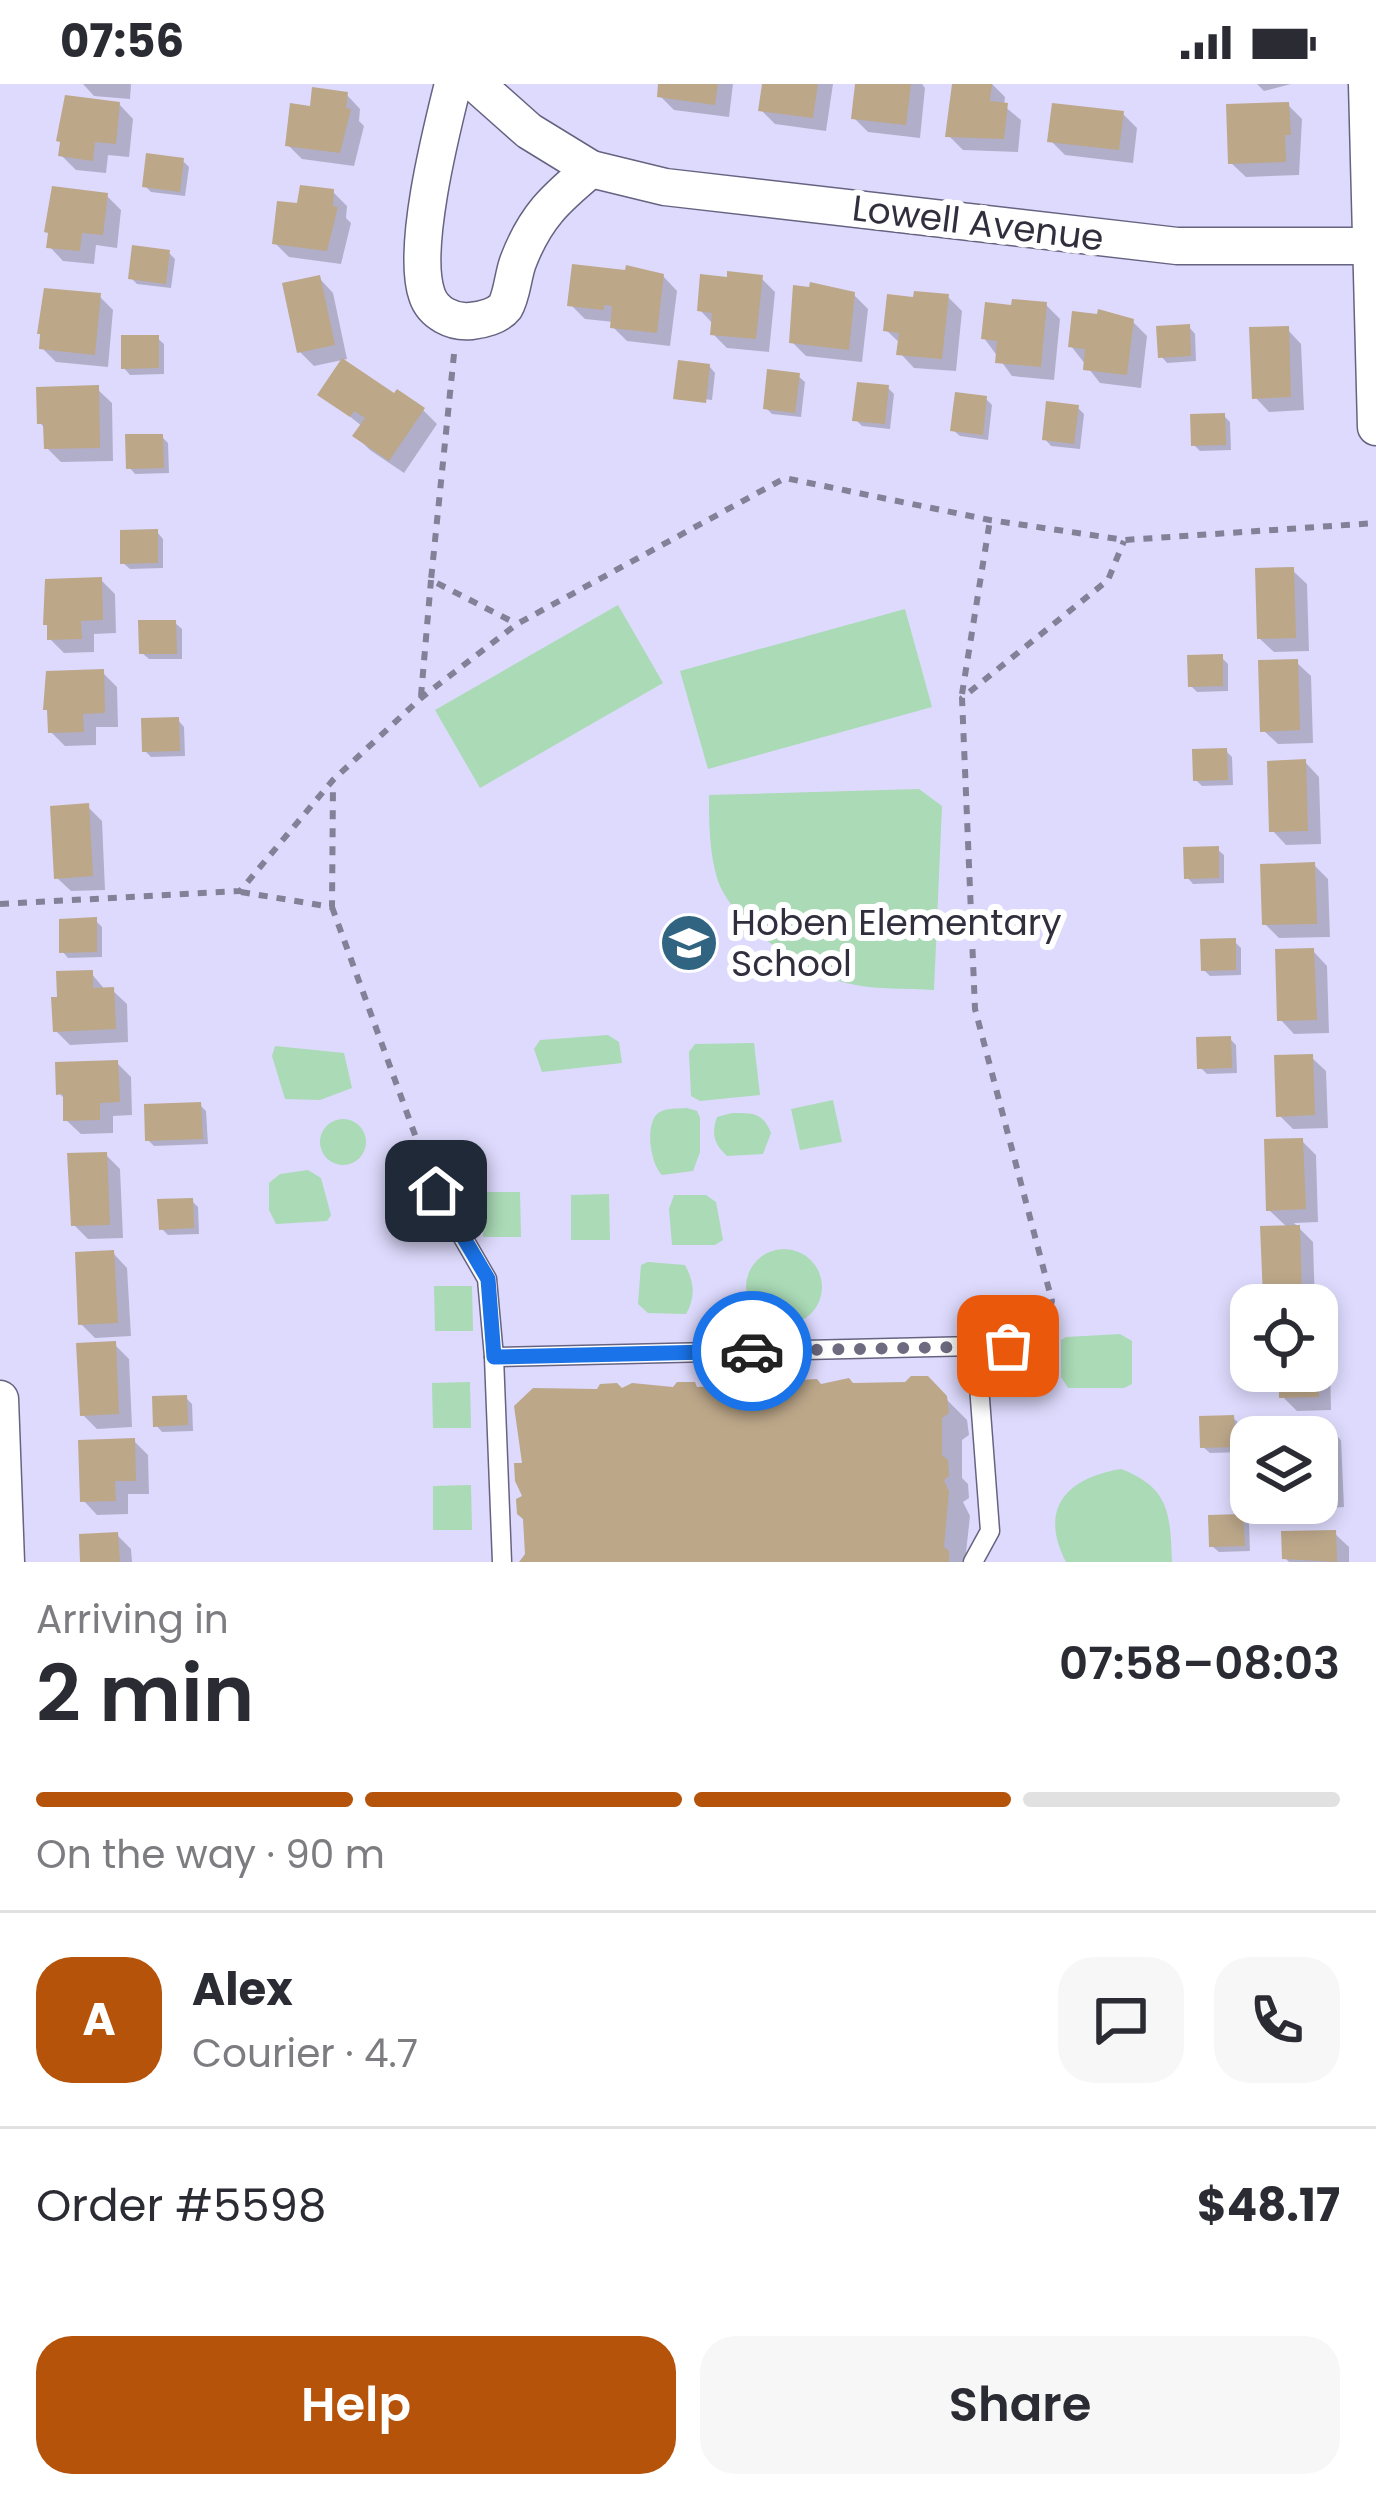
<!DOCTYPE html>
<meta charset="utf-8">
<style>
:root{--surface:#fff;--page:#f7f7f7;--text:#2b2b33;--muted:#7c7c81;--line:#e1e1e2;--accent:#b45309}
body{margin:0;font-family:Poppins,sans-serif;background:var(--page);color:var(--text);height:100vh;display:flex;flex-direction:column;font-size:45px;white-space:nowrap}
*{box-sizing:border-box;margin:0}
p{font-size:39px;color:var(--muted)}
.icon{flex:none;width:66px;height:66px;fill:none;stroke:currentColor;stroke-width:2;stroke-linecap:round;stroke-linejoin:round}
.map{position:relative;height:1478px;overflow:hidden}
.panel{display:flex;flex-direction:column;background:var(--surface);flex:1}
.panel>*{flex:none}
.fabs{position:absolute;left:1230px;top:1200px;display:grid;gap:24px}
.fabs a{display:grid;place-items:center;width:108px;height:108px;border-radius:24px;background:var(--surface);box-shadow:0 6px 18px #0003;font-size:60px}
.pin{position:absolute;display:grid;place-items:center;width:102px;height:102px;color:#fff;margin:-51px;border-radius:24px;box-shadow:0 6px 18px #0006}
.courier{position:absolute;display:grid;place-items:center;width:120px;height:120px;margin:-60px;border:9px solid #1a73e8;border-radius:50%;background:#fff;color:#222;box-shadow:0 3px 15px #0007}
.overview em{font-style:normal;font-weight:600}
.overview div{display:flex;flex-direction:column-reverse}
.overview{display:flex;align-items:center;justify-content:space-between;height:204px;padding:0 36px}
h1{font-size:78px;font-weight:600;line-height:90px}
.bar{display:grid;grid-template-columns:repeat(4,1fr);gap:18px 12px;align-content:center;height:144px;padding:0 36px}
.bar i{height:15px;border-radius:9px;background:var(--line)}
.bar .on{background:var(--accent)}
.bar p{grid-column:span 4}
.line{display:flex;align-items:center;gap:30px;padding:0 36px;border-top:3px solid var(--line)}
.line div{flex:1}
.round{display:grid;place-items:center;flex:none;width:126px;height:126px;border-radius:36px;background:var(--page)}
.button{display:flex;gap:24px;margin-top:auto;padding:24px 36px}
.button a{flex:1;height:138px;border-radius:36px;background:var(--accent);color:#fff;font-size:48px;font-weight:600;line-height:138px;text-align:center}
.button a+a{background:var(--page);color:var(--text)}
.status{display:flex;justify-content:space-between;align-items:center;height:84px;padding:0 60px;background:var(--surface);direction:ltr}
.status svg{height:33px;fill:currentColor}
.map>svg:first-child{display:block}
</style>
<div class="status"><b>07:56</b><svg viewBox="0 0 49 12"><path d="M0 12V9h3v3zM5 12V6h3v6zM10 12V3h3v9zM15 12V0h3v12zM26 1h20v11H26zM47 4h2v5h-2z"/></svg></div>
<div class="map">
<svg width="1376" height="1478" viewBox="0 0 1376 1478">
<rect width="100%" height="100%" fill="#dedafd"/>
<g fill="#aadab6">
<polygon points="618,521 663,599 480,704 435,626"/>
<polygon points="905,525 932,623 708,685 680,587"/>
<path d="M919,705l23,17 -8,184c-27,-2 -57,0 -83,-6 -45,-9 -120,-61 -134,-106 -8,-27 -8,-56 -8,-83z"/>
<polygon points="608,951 619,958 622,979 542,988 534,965 540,956"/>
<polygon points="754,959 760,1011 700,1017 691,1012 689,968 695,960"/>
<polygon points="275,962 344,969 352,1004 320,1016 285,1015 272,972"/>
<polygon points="833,1016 842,1058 800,1066 791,1025"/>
<path d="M687,1024l10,3 3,7v34l-7,19 -31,4c-11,-11 -17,-46 -6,-60 7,-8 21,-6 31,-7z"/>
<path d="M732,1029c20,0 31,-1 39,20l-8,21 -36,2c-13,-12 -16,-22 -10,-39z"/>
<circle cx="343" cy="1058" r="23"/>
<polygon points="308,1086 321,1094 331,1131 327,1137 276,1140 269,1126 269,1099 280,1090"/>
<polygon points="482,1108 520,1108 521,1153 483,1153"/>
<polygon points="609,1110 610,1156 571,1156 571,1111"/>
<polygon points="674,1111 706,1111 716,1118 723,1156 715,1161 672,1161 669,1125"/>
<circle cx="784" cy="1203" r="38"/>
<path d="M648,1178l37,3c9,16 11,32 1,49l-38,-1 -10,-9 3,-39z"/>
<polygon points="434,1202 472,1202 473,1247 435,1247"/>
<polygon points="1120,1250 1132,1257 1132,1300 1124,1304 1068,1304 1061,1293 1061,1256 1066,1253"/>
<polygon points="470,1298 471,1344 433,1344 432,1299"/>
<path d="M1121,1385c49,19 49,44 51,93h-106c-28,-54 1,-84 55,-93z"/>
<polygon points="471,1401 472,1446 433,1446 433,1402"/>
</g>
<g fill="#0003">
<polygon points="83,0 131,0 130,15 94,12"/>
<polygon points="661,0 733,0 729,33 674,26 660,12"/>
<polygon points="765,0 833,0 826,47 775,40 761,26"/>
<polygon points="880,0 922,0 925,4 920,54 868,48 854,34"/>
<polygon points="955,0 992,0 1005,13 1004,22 1021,36 1018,68 963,66 949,52"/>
<polygon points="1257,0 1291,0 1264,7"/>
<polygon points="346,10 360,25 359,37 364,42 354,82 302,75 288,61 313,25"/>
<polygon points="119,20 133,35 129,73 108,71 106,89 76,86 61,71"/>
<polygon points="1288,21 1302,35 1299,91 1246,93 1231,79"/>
<polygon points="1123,30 1137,44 1133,79 1065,71 1051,57"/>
<polygon points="183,77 189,83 185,112 151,108 145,102"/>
<polygon points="333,108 347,122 346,134 351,139 341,180 289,173 275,159 300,123"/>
<polygon points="107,112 121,126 117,164 96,161 94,180 63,177 49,162"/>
<polygon points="169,169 175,175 171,204 137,200 131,194"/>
<polygon points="663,192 677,207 670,262 627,257 613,243 614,238 585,235 570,220"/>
<polygon points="319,194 333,209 347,275 314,282 299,267"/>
<polygon points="761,194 775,208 769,268 727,264 713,250 714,241 700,226"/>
<polygon points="854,211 868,225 862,278 806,272 792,258"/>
<polygon points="99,212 113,226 108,283 56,278 42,264"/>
<polygon points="948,213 962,227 956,287 914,284 900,269 901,260 886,246"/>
<polygon points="1046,221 1060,235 1054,296 1012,292 984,254"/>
<polygon points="1133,238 1147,252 1141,304 1100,299 1071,262"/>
<polygon points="1189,243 1195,250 1196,277 1167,279 1161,272"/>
<polygon points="1287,245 1301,260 1304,326 1269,328 1255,313"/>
<polygon points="157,254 164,260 164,290 130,291 124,284"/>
<polygon points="709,282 715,289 712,316 679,312 679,316 676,314"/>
<polygon points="798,292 805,298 801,333 772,330 766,324"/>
<polygon points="888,304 894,310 890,345 862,342 855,335"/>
<polygon points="97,305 112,319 113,377 61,378 47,364 46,345 40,339"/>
<polygon points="321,310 395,314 423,326 437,340 404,389 370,366 356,352 362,342"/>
<polygon points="986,315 992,321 988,356 960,352 953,346"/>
<polygon points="1078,324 1084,330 1080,365 1051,362 1045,355"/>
<polygon points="1224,332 1230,338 1231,366 1200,367 1194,361"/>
<polygon points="162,353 168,359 169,389 135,390 129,383"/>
<polygon points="157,448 163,455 163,484 130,485 123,479"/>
<polygon points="1292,486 1307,500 1309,567 1274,568 1259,554"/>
<polygon points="101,496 115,510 116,549 94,550 94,568 64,569 50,555"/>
<polygon points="175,539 182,545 182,575 149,575 142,569"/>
<polygon points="1221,573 1228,580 1228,607 1197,608 1191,602"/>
<polygon points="1296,578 1311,592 1313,659 1278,660 1263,646"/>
<polygon points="102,588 117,603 118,643 96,643 96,661 65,662 51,648"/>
<polygon points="178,636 184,643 185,672 151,673 145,667"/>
<polygon points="1226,667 1232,673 1233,701 1202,702 1196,696"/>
<polygon points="1305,678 1319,693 1321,760 1286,761 1272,746"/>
<polygon points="88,723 102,737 105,806 71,807 56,793"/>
<polygon points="1217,765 1224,771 1224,799 1193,800 1187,793"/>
<polygon points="1314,781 1328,795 1330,853 1279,854 1265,840"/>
<polygon points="95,836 102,843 102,873 68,874 62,867"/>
<polygon points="1234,857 1241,864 1241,891 1210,892 1204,886"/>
<polygon points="1313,867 1327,882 1329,949 1294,950 1280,935"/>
<polygon points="91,889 106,907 112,906 127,920 128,958 70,961 56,947"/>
<polygon points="1230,955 1236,961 1237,989 1207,990 1200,983"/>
<polygon points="1311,973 1326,987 1328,1044 1293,1045 1279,1031"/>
<polygon points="117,979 131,993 132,1031 113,1032 113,1049 81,1050 66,1036 66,1016 59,1009"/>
<polygon points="200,1021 206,1027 208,1060 154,1062 148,1056"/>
<polygon points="1302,1057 1316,1071 1318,1138 1294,1139 1313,1158 1315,1221 1274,1221 1266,1212 1288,1144 1269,1126"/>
<polygon points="106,1071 120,1085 123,1154 88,1155 74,1141"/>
<polygon points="192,1117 198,1123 199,1150 168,1151 162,1145"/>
<polygon points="113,1169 127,1184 131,1252 95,1254 81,1240"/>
<polygon points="114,1260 129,1275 132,1343 97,1345 83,1331"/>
<polygon points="1317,1264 1330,1277 1331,1326 1297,1327 1282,1312 1282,1287 1317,1287"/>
<polygon points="926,1295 967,1336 969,1351 962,1356 962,1394 968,1400 969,1414 963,1418 970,1432 965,1478 522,1478 529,1471 525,1382 621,1307 906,1301"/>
<polygon points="186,1314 192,1320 193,1347 162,1348 156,1341"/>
<polygon points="1233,1334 1240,1340 1241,1368 1210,1369 1203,1363"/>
<polygon points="1327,1342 1341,1356 1344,1423 1308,1425 1303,1419 1317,1419 1317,1353 1293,1353"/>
<polygon points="134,1357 148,1371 149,1410 128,1410 128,1430 97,1431 83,1416"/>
<polygon points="1242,1433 1249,1439 1250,1467 1219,1468 1212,1462"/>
<polygon points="1334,1449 1349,1463 1349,1478 1289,1478 1285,1474"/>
<polygon points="117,1451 131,1465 132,1478 83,1478"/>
</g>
<g fill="#bca789">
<polygon points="658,0 718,0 715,21 657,13"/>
<polygon points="762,0 818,0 813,34 758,27"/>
<polygon points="855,0 911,0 906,41 851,35"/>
<polygon points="952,0 992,0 990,17 1008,19 1004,55 945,53"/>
<polygon points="312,3 348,8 346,24 351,25 340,69 285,62 290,19 310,22"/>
<polygon points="65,11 120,18 116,60 95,58 93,77 58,72 60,58 56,57"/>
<polygon points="1289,18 1291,51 1285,51 1286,78 1228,80 1226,20"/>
<polygon points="1052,19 1124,27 1119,66 1047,58"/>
<polygon points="146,69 184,74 180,108 142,103"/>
<polygon points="300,101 334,105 333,122 338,123 327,167 272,160 277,117 297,119"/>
<polygon points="52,102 108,109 103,151 82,149 80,167 46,164 48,149 44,148"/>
<polygon points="132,161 170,166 166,200 128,195"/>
<polygon points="572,180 625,186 626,181 664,190 657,249 610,244 612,222 604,221 604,226 567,222"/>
<polygon points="727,187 763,191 756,255 710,251 712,229 697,227 700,190 727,193"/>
<polygon points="320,191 335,261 297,269 282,199"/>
<polygon points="810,198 855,208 849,266 789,259 793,201 809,203"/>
<polygon points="44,204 101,209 95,271 39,265 40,250 37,250"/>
<polygon points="914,207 949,210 942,275 896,271 899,249 883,247 887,210 913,213"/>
<polygon points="1012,215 1047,218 1041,283 995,279 997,257 981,255 985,218 1011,221"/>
<polygon points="1098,225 1134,235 1127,291 1083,286 1085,265 1068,263 1072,227 1097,230"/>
<polygon points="1190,240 1191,272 1158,274 1156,242"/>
<polygon points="1289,242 1291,313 1252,315 1249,243"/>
<polygon points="121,251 159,251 159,284 121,285"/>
<polygon points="342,274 394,309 397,305 425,324 389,377 352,352 365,334 354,327 350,333 317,311"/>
<polygon points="678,276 710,280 706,319 673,315"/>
<polygon points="767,285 800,289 795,329 763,325"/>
<polygon points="857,298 889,301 885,340 852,337"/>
<polygon points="99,301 100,364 44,365 43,340 37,340 36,303"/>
<polygon points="955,308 987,312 983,351 950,347"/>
<polygon points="1046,317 1079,321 1074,360 1042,356"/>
<polygon points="1225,329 1226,361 1191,362 1190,330"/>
<polygon points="125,350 163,350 164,384 126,385"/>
<polygon points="158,445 158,479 120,480 120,446"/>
<polygon points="1294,483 1296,554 1257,555 1255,484"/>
<polygon points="102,493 103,536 81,537 82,555 47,556 47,541 43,541 45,495"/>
<polygon points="138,536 176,536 177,570 139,570"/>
<polygon points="1223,570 1223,602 1188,603 1187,571"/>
<polygon points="1298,575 1300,646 1260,648 1258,576"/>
<polygon points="104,585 105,629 83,630 84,648 48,649 47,626 43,626 46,587"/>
<polygon points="179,633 180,667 142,668 141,634"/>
<polygon points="1227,664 1228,696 1193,697 1192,665"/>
<polygon points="1306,675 1308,747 1269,748 1267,677"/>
<polygon points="89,719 93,792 54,795 50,722"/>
<polygon points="1219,762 1219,794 1184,795 1183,763"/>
<polygon points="1315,778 1317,840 1262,841 1260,780"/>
<polygon points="97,833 97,868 59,869 59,835"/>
<polygon points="1236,854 1236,886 1201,887 1200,855"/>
<polygon points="1314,864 1317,936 1277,937 1275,865"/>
<polygon points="93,886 93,904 114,903 116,945 53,948 51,913 57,913 56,887"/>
<polygon points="1231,952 1232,984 1197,985 1196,953"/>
<polygon points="1313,970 1315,1031 1276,1033 1274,971"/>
<polygon points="118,976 120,1018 100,1019 100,1036 63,1037 63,1010 56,1011 55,978"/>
<polygon points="201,1018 203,1055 145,1057 144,1020"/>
<polygon points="1303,1054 1306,1125 1266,1127 1264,1055"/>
<polygon points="107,1068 110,1141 71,1142 67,1069"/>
<polygon points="193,1114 194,1144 159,1146 157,1115"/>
<polygon points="1300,1141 1302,1212 1263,1214 1260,1142"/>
<polygon points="114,1166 118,1239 78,1241 75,1168"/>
<polygon points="116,1257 119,1330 80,1332 76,1259"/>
<polygon points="1279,1287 1318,1287 1319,1313 1279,1314"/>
<polygon points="911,1292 928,1292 947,1312 949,1329 942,1334 942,1371 948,1376 949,1392 944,1396 949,1408 944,1463 949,1467 949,1478 519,1478 525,1470 523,1435 517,1430 516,1415 522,1412 515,1397 514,1379 522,1379 514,1322 533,1304 597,1305 600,1300 617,1299 622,1304 632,1299 673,1303 677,1298 695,1298 697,1303 714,1302 719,1298 734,1297 738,1302 766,1297 770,1301 797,1301 800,1296 817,1295 821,1300 849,1294 853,1299 905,1298"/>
<polygon points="187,1311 188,1341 153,1343 152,1312"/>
<polygon points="1234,1331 1236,1363 1200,1364 1199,1332"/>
<polygon points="1328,1339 1331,1410 1317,1411 1317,1353 1290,1353 1289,1340"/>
<polygon points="135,1354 136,1397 115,1397 116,1417 80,1418 78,1356"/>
<polygon points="1243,1430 1245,1462 1209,1463 1208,1431"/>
<polygon points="1336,1446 1337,1478 1282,1475 1281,1447"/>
<polygon points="118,1448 120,1478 80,1478 79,1450"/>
</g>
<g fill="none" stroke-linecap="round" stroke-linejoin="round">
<g stroke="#666381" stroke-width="21">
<g id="service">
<polyline points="436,1107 487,1195 494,1273 976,1262 990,1447 973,1478"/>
<polyline points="976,1262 1040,1262"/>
<polyline points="494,1273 502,1478"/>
</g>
</g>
<g stroke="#666381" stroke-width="39">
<g id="minor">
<path d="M453,0c-12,48 -42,166 -26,211 6,18 26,28 44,26 11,-1 27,-5 34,-14 7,-11 8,-32 13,-45 17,-45 37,-63 73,-93l74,18 512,59h192"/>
<polyline points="476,0 529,47 591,85"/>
<polyline points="1367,0 1376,343"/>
<polyline points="0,1315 6,1478"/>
</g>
</g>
<g stroke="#838097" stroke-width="6" stroke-dasharray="9 9" stroke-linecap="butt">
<polyline points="454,270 431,496 517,540"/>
<polyline points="962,610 990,436"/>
<polyline points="421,612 431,496"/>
<polyline points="241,808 332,823 333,700"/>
<polyline points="0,820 240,807 333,696 421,614 517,540 785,394 990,436 1125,456 1376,439"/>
<polyline points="332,823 427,1084"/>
<polyline points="1045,1241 1052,1217 975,925 962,614 1108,496 1124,457"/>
</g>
<use href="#service" stroke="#fff" stroke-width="18"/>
<use href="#minor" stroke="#fff" stroke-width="36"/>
</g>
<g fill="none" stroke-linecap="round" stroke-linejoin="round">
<polyline stroke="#6e6b80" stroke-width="12" stroke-dasharray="0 21.6" points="752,1267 1008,1262"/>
<polyline stroke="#1a73e8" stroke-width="15" points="436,1107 488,1195 494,1273 752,1267"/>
</g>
<defs>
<g id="school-disc" transform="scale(3)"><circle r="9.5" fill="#316481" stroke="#fff"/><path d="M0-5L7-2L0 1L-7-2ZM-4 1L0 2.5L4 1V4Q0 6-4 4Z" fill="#fff"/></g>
</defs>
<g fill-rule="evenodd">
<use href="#school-disc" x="689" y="859"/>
</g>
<g text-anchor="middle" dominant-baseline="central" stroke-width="12" stroke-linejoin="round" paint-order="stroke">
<g font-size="36" fill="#312f3d" stroke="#fff">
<text transform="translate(978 139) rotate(7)">Lowell Avenue</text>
</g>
<g font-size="36" fill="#312f3d" stroke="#fff" text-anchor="start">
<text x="731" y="838">Hoben Elementary<tspan x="731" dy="41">School</tspan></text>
</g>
</g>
</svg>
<div class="fabs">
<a><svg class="icon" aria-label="locate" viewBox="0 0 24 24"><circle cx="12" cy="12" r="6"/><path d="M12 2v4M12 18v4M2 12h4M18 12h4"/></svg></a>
<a><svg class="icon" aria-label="layers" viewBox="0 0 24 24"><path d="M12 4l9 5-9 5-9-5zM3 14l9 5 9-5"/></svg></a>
</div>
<div class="pin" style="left:1008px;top:1262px;background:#ea580c"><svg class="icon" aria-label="bag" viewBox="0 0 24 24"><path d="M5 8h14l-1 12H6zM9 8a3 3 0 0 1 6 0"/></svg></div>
<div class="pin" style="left:436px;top:1107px;background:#1f2937"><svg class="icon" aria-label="home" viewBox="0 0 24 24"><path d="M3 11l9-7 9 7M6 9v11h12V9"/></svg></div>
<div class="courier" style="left:752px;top:1267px"><svg class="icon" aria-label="car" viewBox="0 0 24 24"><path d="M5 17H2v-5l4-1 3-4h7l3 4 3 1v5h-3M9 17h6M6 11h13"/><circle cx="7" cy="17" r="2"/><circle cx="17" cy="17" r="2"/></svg></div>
</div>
<section class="panel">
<div class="overview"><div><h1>2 min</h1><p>Arriving in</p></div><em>07:58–08:03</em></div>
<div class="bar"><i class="on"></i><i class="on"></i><i class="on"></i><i></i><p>On the way · 90 m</p></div>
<div class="line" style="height:216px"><b class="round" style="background:var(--accent);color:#fff">A</b><div><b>Alex</b><p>Courier · 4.7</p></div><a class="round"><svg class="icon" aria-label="chat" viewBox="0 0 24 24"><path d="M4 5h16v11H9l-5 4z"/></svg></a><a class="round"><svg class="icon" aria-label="phone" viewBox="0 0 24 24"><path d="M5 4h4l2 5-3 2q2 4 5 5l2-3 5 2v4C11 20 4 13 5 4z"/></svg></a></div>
<div class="line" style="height:156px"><div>Order #5598</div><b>$48.17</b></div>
<div class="button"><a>Help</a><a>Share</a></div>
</section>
